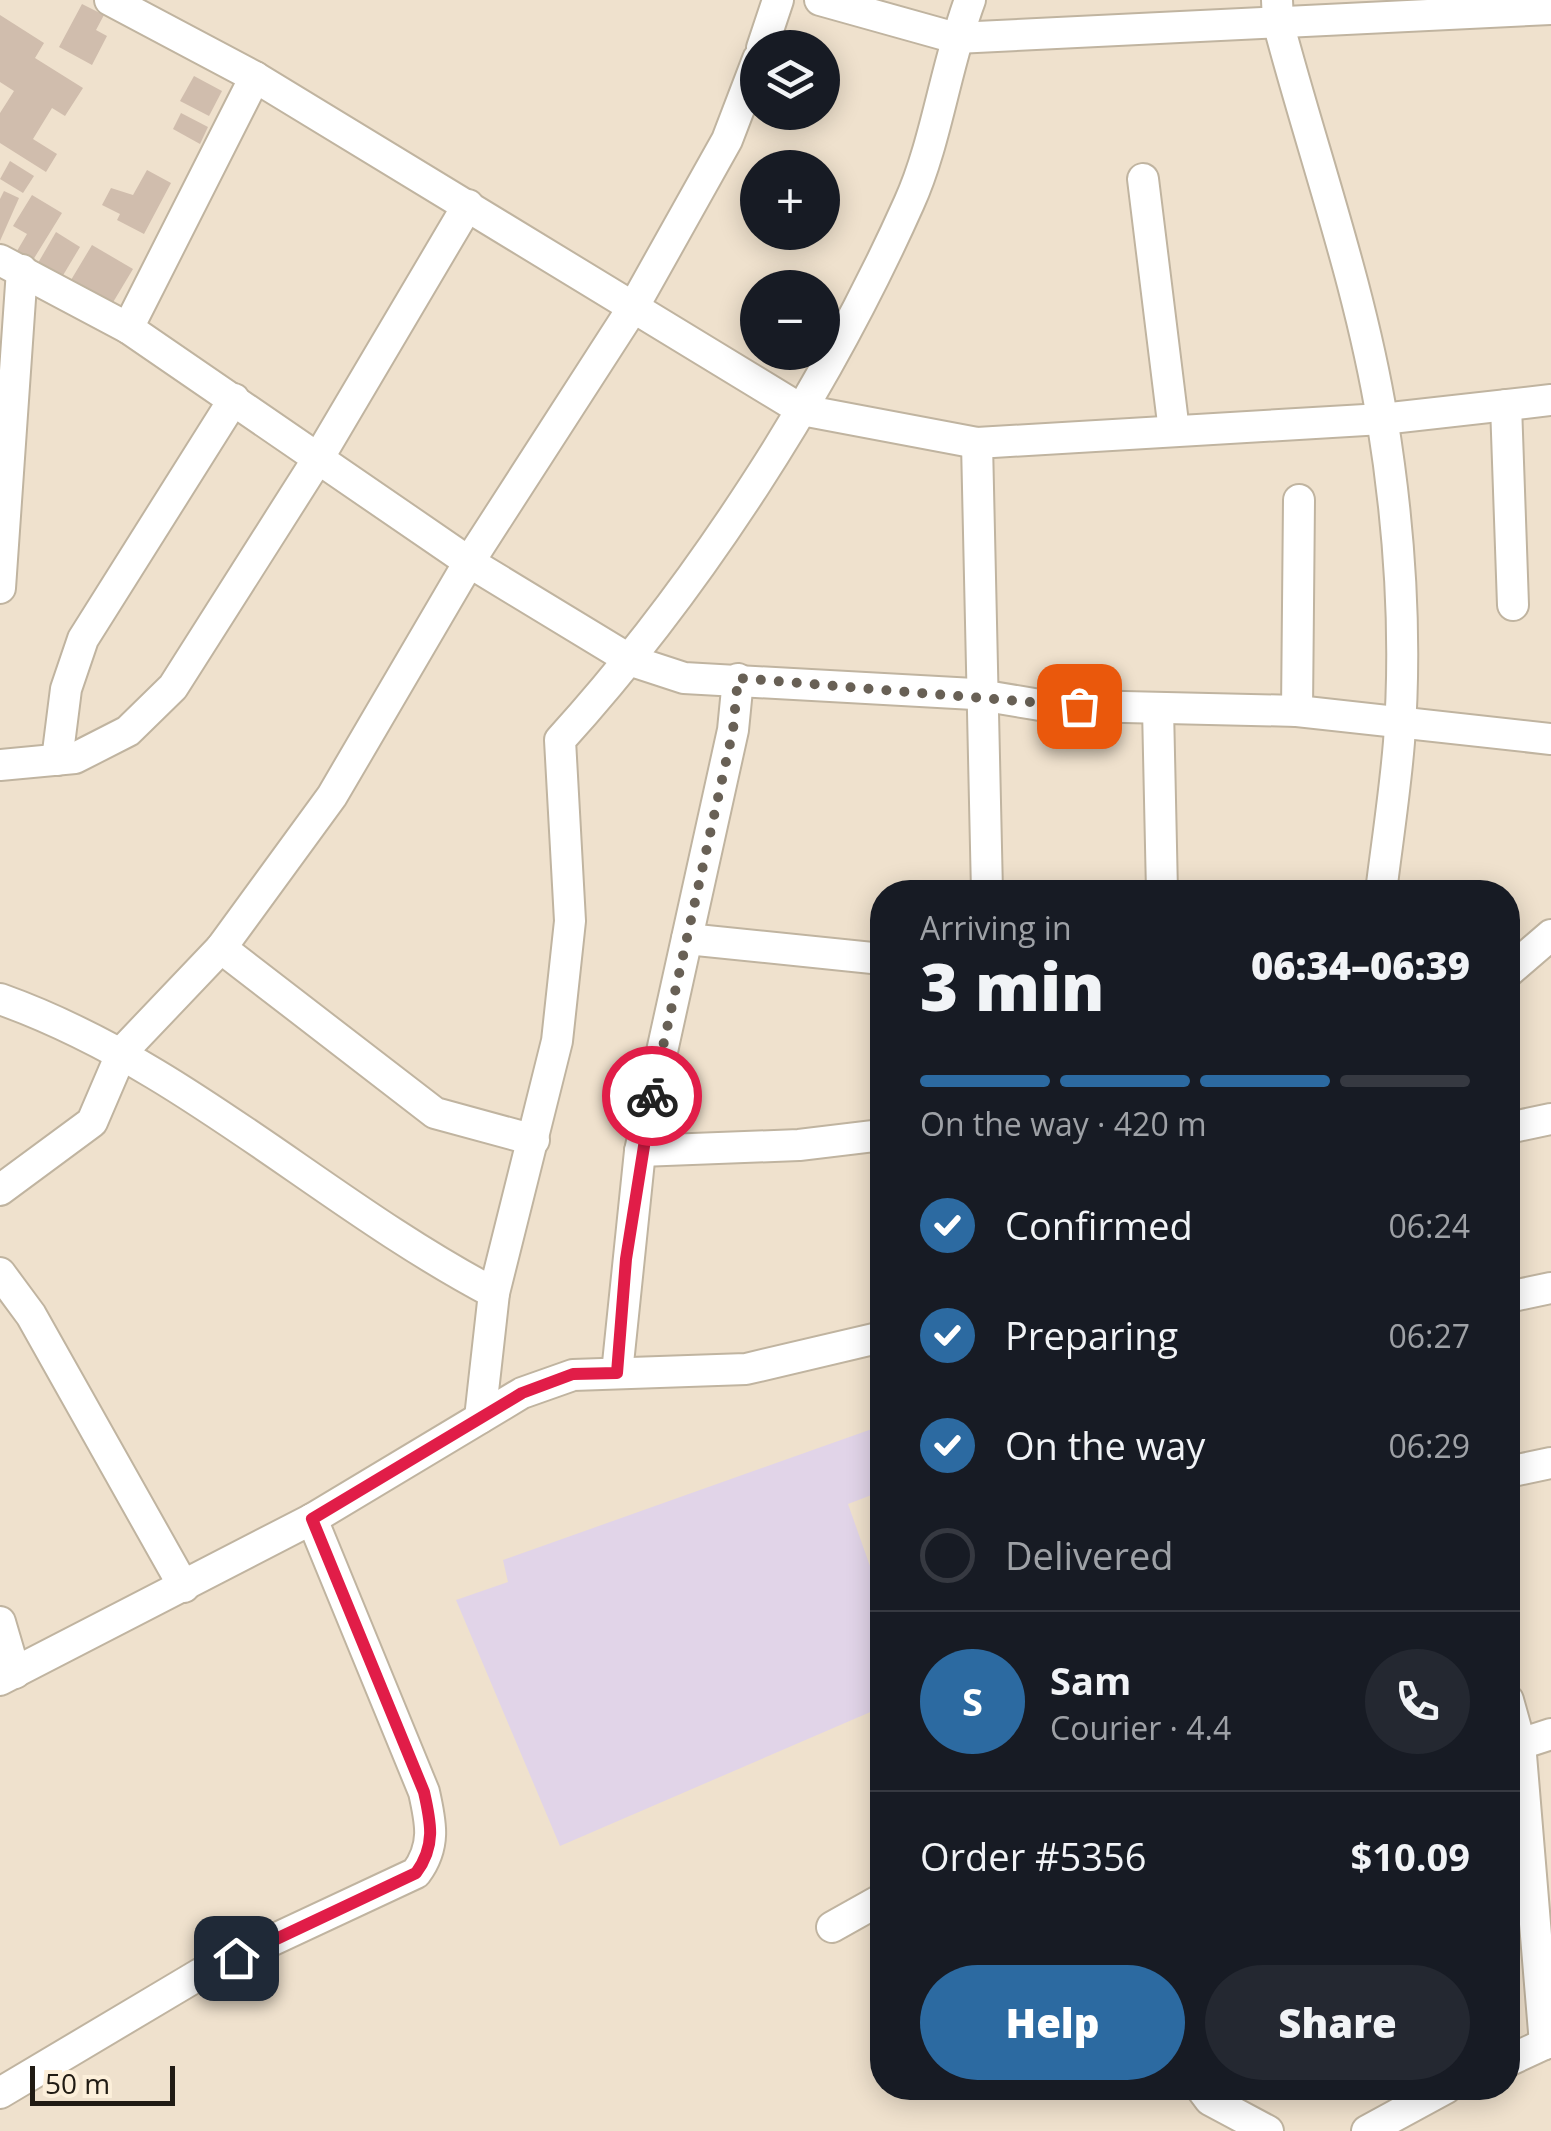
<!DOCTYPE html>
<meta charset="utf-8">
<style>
:root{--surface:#171b24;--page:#242831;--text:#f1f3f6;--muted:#9ea1a6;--line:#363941;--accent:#2c6aa1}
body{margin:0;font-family:"Open Sans",sans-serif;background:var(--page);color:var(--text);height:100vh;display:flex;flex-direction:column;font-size:38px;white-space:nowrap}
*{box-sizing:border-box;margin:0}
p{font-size:32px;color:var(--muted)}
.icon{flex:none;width:55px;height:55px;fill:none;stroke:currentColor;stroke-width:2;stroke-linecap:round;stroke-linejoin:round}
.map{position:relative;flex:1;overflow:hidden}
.drawer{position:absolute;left:870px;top:880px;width:650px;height:1220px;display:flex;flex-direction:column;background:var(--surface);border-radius:40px;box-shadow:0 5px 25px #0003}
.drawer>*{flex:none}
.buttons{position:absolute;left:740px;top:30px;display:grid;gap:20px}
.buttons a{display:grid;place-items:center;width:100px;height:100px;border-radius:50%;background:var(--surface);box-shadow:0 5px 25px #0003;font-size:50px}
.scale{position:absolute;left:30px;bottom:25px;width:145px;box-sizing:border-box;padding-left:10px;border:5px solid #201b14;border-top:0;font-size:28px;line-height:35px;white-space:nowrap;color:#201b14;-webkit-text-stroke:8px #fcefda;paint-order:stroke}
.pin{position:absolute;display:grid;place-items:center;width:85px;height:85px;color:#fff;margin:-42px;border-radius:20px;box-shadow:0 5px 15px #0006}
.courier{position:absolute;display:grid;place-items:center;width:100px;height:100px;margin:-50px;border:8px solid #e11d48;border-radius:50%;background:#fff;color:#222;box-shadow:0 2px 12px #0007}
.head em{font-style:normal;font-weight:800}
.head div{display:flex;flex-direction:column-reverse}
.head{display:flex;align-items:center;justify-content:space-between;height:170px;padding:0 50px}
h1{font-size:65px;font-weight:800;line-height:75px}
.bar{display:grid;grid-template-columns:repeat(4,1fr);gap:15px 10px;align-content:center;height:120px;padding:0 50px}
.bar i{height:12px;border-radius:8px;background:var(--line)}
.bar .on{background:var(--accent)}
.bar p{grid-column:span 4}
.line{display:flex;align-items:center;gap:25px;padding:0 50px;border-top:2px solid var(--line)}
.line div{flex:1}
.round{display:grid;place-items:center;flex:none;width:105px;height:105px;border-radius:52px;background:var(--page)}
ol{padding:0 50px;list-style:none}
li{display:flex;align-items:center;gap:30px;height:110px}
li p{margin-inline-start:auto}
li .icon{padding:10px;border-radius:50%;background:var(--accent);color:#fff;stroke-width:4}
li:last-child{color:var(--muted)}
li i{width:55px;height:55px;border:5px solid var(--line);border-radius:50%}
.action{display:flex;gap:20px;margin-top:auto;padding:20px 50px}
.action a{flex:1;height:115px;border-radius:60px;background:var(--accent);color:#fff;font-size:40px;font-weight:800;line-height:115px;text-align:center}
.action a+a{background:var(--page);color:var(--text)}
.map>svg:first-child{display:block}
</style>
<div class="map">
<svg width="1551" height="2131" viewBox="0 0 1551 2131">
<rect width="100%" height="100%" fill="#efe1cd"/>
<polygon fill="#e1d4e8" points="872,1429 882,1457 882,1491 848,1504 882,1600 882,1707 560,1846 456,1600 508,1582 503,1560"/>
<g fill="#d0bdad">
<polygon points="82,4 104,15 96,30 107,36 92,65 59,47"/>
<polygon points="0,15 44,43 35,58 83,88 65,116 52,108 33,139 57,154 46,172 0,143 0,113 14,91 0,82"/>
<polygon points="194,76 222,91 209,116 180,101"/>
<polygon points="181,113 208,127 200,144 173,129"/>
<polygon points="10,161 34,176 23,193 0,179"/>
<polygon points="147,170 171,183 144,234 117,220 120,214 102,205 111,188 133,195"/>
<polygon points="4,191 19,198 0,241 0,199"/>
<polygon points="32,195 62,213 33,260 17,251 27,234 13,226"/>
<polygon points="56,232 80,247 62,277 38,263"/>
<polygon points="92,245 133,269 112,304 71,280"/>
</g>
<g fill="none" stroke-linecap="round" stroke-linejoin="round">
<g stroke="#c0b4a0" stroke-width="34">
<g id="minor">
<polyline points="110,0 255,77 802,410 977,443 1382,419 1551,400"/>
<polyline points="820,0 956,38 1551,9"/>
<path d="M1277,0l1,22c35,132 82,262 104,396 17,104 25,218 17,324 -4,50 -12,101 -18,150"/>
<polyline points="762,48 778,0"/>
<polyline points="1143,179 1174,431"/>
<polyline points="0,260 128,328 469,562 632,661 684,678 974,694 1040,705 1297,711 1551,739"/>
<polyline points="128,328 255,77"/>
<polyline points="1506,405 1513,605"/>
<polyline points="977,443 987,892"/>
<polyline points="0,588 22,270"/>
<polyline points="1158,708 1162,892"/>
<polyline points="1297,711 1299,500"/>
<polyline points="57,760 66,689 83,639 234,399"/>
<polyline points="0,765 75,758 128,731 173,687 319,457 468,205"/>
<polyline points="687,939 882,959"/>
<polyline points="221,948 435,1113 534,1140"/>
<polyline points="1508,972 1551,935"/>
<path d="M0,999c185,66 323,204 494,294l-14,125"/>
<polyline points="1508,1128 1551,1119"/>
<polyline points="640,1151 799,1145 882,1135"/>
<polyline points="0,1190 92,1122 122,1052 221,948 332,796 469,562 634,306 727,140 758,59"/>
<polyline points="0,1273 31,1315 184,1587"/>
<path d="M494,1293l63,-252 13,-120 -10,-181c138,-152 265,-349 349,-537 27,-59 37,-139 61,-203"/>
<polyline points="1508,1297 1551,1288"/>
<polyline points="617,1373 640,1151 733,730 738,679"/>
<polyline points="1508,1472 1551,1463"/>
<polyline points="0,1622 15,1673"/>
<polyline points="0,1680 312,1519 522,1393 573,1375 746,1369 882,1337"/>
<polyline points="1508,1700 1520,1743 1545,2044"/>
<polyline points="1508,1748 1551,1734"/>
<polyline points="832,1927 882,1899"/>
<polyline points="1508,2061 1551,2041"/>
<polyline points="1201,2088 1210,2100 1268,2131"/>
<path d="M0,2093l200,-119 216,-101c20,-27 15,-50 8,-81l-112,-273"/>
<polyline points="1367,2131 1446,2088"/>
</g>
</g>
<use href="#minor" stroke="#fff" stroke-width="30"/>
</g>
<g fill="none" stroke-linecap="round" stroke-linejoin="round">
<polyline stroke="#686055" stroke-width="10" stroke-dasharray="0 18" points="652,1096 733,730 738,678 1079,706"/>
<path stroke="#e11d48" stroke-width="12" d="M236,1958l180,-85c20,-27 15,-50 8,-81l-112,-273 210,-126 51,-19 44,-1 9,-114 26,-163"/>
</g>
</svg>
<div class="buttons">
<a><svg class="icon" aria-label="layers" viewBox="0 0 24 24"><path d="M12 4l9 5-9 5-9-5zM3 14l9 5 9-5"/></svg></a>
<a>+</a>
<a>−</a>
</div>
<div class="scale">50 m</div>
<div class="pin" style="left:1079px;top:706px;background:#ea580c"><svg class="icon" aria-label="bag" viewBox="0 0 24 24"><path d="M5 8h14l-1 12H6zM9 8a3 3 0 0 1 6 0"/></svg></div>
<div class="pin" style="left:236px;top:1958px;background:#1f2937"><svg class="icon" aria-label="home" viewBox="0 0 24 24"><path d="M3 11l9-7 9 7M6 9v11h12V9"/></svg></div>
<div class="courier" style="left:652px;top:1096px"><svg class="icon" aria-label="bike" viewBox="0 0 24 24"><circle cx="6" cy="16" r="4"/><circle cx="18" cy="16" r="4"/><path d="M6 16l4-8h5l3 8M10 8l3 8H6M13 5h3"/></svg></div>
<section class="drawer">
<div class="head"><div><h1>3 min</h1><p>Arriving in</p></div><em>06:34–06:39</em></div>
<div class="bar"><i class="on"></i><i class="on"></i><i class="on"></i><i></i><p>On the way · 420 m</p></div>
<ol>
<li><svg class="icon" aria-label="check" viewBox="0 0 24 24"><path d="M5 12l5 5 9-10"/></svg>Confirmed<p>06:24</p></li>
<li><svg class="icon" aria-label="check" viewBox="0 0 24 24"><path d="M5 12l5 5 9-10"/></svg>Preparing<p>06:27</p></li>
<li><svg class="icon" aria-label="check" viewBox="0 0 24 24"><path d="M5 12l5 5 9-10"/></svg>On the way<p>06:29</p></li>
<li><i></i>Delivered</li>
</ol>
<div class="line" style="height:180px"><b class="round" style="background:var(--accent);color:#fff">S</b><div><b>Sam</b><p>Courier · 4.4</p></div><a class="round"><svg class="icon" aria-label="phone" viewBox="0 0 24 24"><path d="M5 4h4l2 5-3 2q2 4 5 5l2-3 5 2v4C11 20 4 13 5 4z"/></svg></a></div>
<div class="line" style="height:130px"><div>Order #5356</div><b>$10.09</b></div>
<div class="action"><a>Help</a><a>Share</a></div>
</section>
</div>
